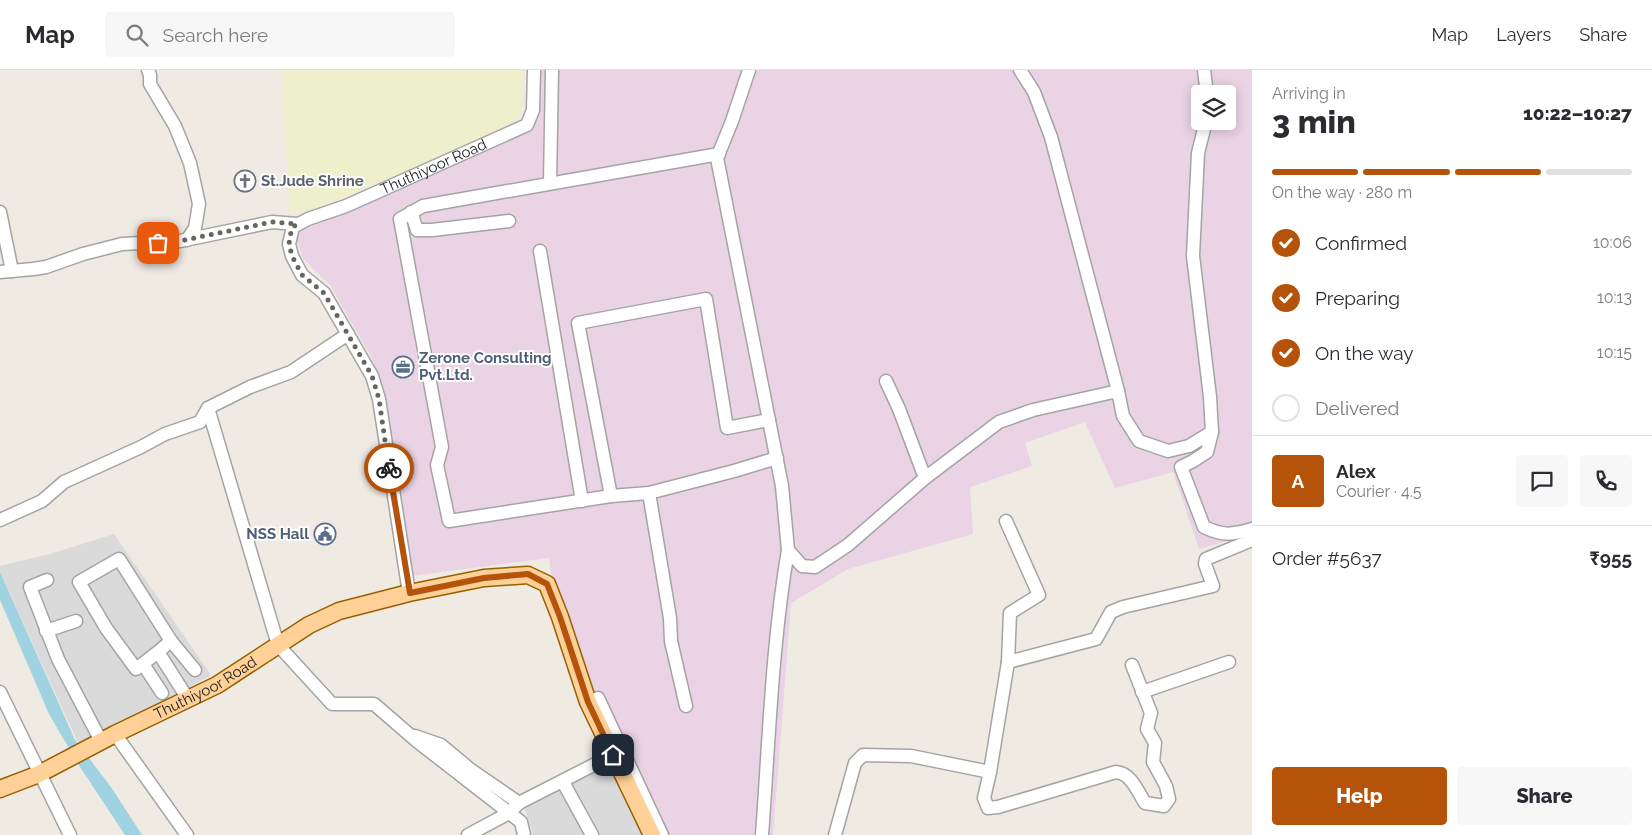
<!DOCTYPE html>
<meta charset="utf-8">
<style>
:root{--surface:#fff;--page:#f7f7f7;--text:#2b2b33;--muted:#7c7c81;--line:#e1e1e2;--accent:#b45309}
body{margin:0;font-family:Raleway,sans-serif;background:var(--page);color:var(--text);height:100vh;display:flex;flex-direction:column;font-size:19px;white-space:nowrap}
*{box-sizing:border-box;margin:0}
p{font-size:16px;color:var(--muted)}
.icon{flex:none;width:28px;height:28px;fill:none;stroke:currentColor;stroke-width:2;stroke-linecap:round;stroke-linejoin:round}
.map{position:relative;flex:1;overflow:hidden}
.panel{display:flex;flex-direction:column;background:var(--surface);width:400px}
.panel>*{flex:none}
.controls{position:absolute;left:1191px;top:15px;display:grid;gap:10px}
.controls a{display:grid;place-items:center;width:45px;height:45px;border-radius:5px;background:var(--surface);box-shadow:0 2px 12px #0003;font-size:25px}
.pin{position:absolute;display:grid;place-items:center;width:42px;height:42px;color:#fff;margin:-21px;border-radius:10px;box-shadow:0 2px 8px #0006}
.courier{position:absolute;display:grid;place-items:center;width:50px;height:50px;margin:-25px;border:4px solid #b45309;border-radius:50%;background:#fff;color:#222;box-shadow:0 1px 6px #0007}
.head em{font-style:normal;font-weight:800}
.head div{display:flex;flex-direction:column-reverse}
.head{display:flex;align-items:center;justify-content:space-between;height:85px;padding:0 20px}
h1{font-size:32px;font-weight:800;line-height:38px}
.bar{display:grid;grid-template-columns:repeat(4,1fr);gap:8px 5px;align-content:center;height:60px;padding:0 20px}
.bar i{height:6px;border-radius:4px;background:var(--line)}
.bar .active{background:var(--accent)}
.bar p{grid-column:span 4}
.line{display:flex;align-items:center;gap:12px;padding:0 20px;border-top:1px solid var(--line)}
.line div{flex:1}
.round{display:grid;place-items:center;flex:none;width:52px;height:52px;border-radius:5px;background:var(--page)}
ol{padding:0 20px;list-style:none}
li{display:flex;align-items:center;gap:15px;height:55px}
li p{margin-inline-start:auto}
li .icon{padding:5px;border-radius:50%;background:var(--accent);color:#fff;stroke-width:4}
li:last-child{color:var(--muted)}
li i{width:28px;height:28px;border:2px solid var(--line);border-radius:50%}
.primary-button{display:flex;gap:10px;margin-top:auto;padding:10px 20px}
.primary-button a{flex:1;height:58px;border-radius:5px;background:var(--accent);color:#fff;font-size:20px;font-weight:800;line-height:58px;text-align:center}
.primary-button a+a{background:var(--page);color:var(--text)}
header{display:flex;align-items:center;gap:30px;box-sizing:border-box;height:70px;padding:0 25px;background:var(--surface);border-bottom:1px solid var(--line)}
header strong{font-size:24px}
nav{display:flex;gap:28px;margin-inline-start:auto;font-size:18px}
.search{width:350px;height:45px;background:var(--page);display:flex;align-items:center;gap:12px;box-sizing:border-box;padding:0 18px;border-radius:5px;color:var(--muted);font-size:19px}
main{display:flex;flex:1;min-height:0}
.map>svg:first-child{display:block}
</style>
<header>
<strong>Map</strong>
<div class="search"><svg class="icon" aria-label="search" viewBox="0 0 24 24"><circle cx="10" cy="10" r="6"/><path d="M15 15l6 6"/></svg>Search here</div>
<nav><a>Map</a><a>Layers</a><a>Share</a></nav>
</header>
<main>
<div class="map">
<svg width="1252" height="765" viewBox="0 0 1252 765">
<rect width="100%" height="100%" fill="#efeae2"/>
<g fill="#dbdada">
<polygon points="114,464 211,605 154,637 78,673 0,502 0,496 50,484"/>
<polygon points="611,693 644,765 533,765 525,739"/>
</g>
<path fill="#e9d3e5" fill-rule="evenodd" d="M536,0h716v464l-53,15 -26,-77 -58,16 -30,-66 -60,21 7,23 -62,21 3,47 -125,35 -57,34 -18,232h-115l-65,-131 -39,-107 -5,-39 -138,18 -24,-172 -14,-44 -43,-75 -27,-26 -7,-22 4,-10 234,-101zM1200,24h28v27h-28z"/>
<polygon fill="#eef0cb" points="283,0 522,0 522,35 517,47 508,57 312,141 289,141"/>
<polygon fill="#9fd3e1" points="0,502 75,670 111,717 142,765 125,765 80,697 49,644 0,530"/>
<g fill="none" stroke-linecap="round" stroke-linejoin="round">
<g stroke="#a4a4a4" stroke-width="15">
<g id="minor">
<polyline points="148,0 150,5 150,14 175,56 190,93 199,134 195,158 187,170"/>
<polyline points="749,0 732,51 717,88 782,416 788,480 802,496 815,497 848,475 925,408 999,352 1033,340 1118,321 1123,346 1139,371 1168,381 1189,376 1212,362"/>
<polyline points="1020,0 1034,22 1051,67 1118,321"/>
<polyline points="1204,0 1207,24"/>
<path d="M1206,51l-8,32 -5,103 17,141 2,35 -5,20 -14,9 -12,6 23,60c19,9 28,8 48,2"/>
<polyline points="719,84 423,136 400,149 442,377 437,395 449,451 611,426 649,423 734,401 777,388"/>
<polyline points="550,113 552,0"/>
<polyline points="0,142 12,201"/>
<polyline points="411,142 417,160 432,160 509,151"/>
<polyline points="540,181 582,431"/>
<polyline points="0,202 33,199 46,197 83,184 122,174 180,171 272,152 297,154"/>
<polyline points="886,311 899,339 925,408"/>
<polyline points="208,338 278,575 332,634 374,634 418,672 521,752 524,765"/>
<polyline points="649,423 670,548 671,571 686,636"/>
<polyline points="611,426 578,253 706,229 727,358 769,350"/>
<polyline points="0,450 42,431 64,412 141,377 165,364 200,352 208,338 250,317 291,302 348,264"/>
<polyline points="1006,451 1039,525 1010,543 1008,592"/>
<polyline points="47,510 30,517 58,589 101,671"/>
<path id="s1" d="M409,523l-30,-194 -7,-23 -48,-83 -22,-18 -10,-19 -3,-12 4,-17 15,-8 38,-13 181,-81 6,-15 1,-40"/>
<polyline points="46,561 76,551"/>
<polyline points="171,571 195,600"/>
<polyline points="158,582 171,571 119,489 79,512 106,558 136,599 158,582 188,629"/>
<polyline points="143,594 162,623"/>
<polyline points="0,622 70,765"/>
<polyline points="1142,622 1229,592"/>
<polyline points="588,632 598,628 662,765"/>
<polyline points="115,664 187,765"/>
<polyline points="415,666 441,675 471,700 519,733"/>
<path d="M990,702l-6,26 4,10 10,-1 118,-35c15,1 22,20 29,31l19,3 5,-7 -3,-13 -13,-24 2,-19 -8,-14 4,-16 -19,-48"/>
<polyline points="563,712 592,765"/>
<polyline points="468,765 509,743 519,733 613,685"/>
<path d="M762,765c7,-95 10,-191 26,-285"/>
<polyline points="835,765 855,693 863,685 911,686 990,702 1008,592 1096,569 1111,542 1123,537 1213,516 1205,494 1206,489 1252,470"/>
</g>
</g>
<g stroke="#966100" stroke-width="19">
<g id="major">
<path id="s2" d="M0,719l39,-15 76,-40 102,-49 92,-60 30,-14 70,-18 75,-15 44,-3 19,9 13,33 28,85 64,133"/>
</g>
</g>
<use href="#minor" stroke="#fff" stroke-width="12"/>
<use href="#major" stroke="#ffd097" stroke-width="16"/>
</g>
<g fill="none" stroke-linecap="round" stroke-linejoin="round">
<polyline stroke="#666562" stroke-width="5" stroke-dasharray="0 9" points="158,173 180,171 272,152 297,154 293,157 291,162 289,174 292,186 302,205 324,223 372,306 379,329 389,398"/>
<polyline stroke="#b45309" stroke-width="6" points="389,398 410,523 484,508 528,504 547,514 560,547 588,632 613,685"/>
</g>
<defs>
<g id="church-ring" transform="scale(1.125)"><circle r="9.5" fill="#fff" stroke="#6b7280" stroke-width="1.5"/><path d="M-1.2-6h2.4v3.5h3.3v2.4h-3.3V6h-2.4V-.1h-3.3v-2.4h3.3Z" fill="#6b7280"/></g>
<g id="office-ring" transform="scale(1.125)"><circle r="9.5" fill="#fff" stroke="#5c6f8a" stroke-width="1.5"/><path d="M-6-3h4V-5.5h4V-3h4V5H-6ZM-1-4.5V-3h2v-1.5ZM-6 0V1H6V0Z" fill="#5c6f8a"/></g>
<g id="civic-ring" transform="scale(1.125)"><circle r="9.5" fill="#fff" stroke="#5c6f8a" stroke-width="1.5"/><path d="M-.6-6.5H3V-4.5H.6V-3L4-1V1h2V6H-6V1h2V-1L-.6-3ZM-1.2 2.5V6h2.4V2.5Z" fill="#5c6f8a"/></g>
</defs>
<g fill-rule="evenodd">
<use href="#church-ring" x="245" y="111"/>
<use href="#office-ring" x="403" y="297"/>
<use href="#civic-ring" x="325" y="464"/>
</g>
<g text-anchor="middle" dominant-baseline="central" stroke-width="4" stroke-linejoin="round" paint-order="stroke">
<g font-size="15" fill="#1d1d1d" stroke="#fff">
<text stroke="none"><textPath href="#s1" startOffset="549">Thuthiyoor Road</textPath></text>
<text stroke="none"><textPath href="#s2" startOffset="229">Thuthiyoor Road</textPath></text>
</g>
<g font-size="15" font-weight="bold" fill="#5b616d" stroke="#fff" text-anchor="start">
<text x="261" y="111">St.Jude Shrine</text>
</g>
<g font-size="15" font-weight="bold" fill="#4e5e75" stroke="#fff" text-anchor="start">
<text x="419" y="288">Zerone Consulting<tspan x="419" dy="17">Pvt.Ltd.</tspan></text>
<text x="309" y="464" text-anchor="end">NSS Hall</text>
</g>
</g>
</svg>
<div class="controls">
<a><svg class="icon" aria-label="layers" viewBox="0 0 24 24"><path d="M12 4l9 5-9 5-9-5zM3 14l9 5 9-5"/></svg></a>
</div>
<div class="pin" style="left:158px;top:173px;background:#ea580c"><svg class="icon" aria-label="bag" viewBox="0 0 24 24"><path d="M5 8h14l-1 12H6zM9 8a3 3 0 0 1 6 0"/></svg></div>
<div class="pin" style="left:613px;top:685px;background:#1f2937"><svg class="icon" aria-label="home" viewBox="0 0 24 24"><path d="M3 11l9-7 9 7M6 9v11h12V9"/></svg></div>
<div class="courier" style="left:389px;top:398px"><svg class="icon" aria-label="bike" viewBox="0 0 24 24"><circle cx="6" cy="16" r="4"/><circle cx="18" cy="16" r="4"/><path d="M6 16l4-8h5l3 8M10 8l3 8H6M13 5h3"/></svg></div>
</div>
<section class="panel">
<div class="head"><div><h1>3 min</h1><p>Arriving in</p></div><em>10:22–10:27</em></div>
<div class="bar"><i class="active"></i><i class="active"></i><i class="active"></i><i></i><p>On the way · 280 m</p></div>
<ol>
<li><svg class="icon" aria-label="check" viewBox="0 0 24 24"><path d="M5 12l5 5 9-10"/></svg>Confirmed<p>10:06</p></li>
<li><svg class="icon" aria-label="check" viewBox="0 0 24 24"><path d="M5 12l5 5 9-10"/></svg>Preparing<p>10:13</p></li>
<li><svg class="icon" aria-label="check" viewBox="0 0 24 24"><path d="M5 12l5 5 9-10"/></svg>On the way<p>10:15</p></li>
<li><i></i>Delivered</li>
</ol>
<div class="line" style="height:90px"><b class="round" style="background:var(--accent);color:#fff">A</b><div><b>Alex</b><p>Courier · 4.5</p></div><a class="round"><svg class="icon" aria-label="chat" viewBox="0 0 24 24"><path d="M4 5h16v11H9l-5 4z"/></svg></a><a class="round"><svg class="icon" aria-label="phone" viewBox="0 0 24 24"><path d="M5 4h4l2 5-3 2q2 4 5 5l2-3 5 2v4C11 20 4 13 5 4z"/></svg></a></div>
<div class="line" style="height:65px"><div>Order #5637</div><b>₹955</b></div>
<div class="primary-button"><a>Help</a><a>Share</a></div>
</section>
</main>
